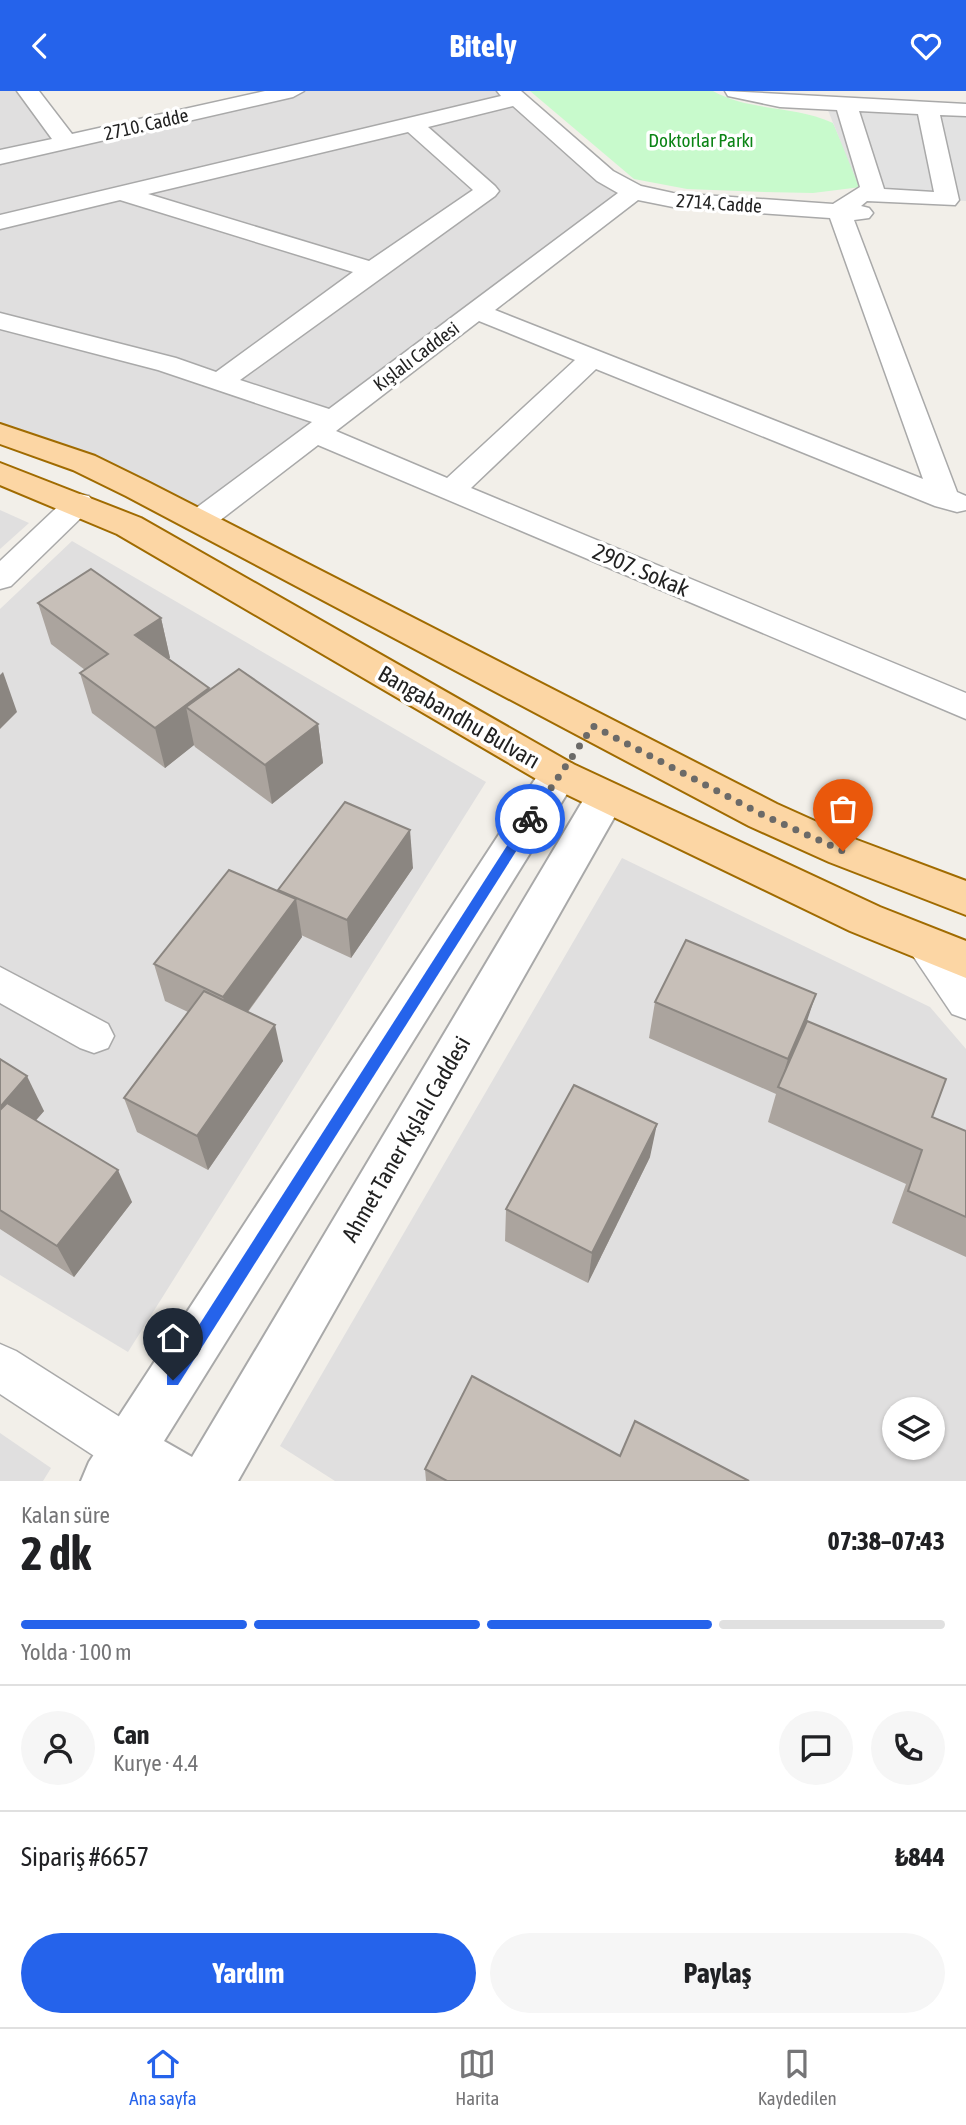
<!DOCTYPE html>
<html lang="tr">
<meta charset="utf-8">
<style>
:root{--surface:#fff;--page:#f6f6f6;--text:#202124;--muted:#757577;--line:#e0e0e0;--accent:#2563eb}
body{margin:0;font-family:"Asap Condensed",sans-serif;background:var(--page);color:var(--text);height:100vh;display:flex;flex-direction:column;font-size:26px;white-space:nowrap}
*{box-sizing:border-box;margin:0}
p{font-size:23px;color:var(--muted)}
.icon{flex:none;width:38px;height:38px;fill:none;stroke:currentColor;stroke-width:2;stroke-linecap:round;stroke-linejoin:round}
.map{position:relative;height:1390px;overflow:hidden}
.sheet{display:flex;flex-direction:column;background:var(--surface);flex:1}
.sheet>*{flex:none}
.fabs{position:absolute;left:882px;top:1306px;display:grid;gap:14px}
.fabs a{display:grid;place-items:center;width:63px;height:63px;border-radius:50%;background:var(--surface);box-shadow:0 2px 5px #0004;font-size:35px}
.pin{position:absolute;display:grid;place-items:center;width:60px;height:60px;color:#fff;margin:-72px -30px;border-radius:50% 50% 50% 0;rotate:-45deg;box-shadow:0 0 7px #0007}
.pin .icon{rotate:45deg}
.courier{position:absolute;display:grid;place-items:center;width:70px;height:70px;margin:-35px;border:5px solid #2563eb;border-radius:50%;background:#fff;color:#222;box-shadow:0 2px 9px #0007}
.headline em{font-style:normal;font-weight:700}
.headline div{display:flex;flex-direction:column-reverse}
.headline{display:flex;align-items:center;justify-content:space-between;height:119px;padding:0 21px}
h1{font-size:46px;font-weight:700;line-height:52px}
.bar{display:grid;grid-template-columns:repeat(4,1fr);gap:10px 7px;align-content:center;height:84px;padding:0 21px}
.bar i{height:9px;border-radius:5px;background:var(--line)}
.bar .selected{background:var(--accent)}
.bar p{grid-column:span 4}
.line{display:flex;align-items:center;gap:18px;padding:0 21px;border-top:2px solid var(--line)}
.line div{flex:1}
.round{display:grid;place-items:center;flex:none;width:74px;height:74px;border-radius:37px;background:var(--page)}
.primary-button{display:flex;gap:14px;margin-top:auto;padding:14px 21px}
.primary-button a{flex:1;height:80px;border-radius:42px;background:var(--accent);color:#fff;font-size:28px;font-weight:700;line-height:80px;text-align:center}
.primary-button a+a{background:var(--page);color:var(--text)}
header{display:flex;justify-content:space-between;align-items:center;height:91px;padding:0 21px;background:var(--accent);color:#fff;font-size:32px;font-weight:700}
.tab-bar{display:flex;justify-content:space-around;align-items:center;height:98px;border-top:2px solid var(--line);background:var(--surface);font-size:19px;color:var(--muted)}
.tab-bar a{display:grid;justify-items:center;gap:4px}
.tab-bar .selected{color:var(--accent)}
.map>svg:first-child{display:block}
</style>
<header><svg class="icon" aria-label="back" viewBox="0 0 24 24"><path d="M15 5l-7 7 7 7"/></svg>Bitely<svg class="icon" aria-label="heart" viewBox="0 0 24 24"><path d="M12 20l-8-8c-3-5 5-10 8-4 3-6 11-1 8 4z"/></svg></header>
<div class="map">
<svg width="966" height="1390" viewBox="0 0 966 1390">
<rect width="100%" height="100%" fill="#f2efe9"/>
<g fill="#e0dfdf" fill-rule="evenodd">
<polygon points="0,0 28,0 67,51 293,0 508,0 634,101 199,430 0,342"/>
<polygon points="0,419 29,432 0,458"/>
<polygon points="72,450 486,691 128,1261 0,1184 0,518"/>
<path d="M622,767l308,149 36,42v432h-631l-55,-35zM894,1318h39v38h-39z"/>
<polygon points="0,1342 51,1377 43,1390 0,1390"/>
</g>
<path fill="#c8facc" d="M530,0h183c38,21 81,14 120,32l28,64 -48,6 -49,-1 -77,-3 -53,-10z"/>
<polygon fill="#e2e2e2" points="825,12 966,19 966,110 862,103"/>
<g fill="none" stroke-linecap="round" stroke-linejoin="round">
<g stroke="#a9a9a9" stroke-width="3">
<g id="minor">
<polygon points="17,0 39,0 72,43 265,0 304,0 293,6 0,73 0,59 52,48"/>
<path d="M497,0h24l92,80 28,15 32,7 160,11 27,-17 -23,-77 -57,-3 -52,-11 -3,-5 241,13v12l-26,-1 19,85 -4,5 -88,-4 -6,5 8,2 4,5 -4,5 -15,2 103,272 9,4v14l-9,2 -22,-6 -339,-137 -125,119 495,205v26l-648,-274 -108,83 -11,3 -11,-3 -4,-7 4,-7 124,-92 -154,-52 -158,-41v-16l176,45 40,14 137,-100 -233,-72 -120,29v-14l501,-119zM513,15l84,75 21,12 -289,216 -89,-29 255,-184 4,-5 -4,-5 -67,-59zM859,20l59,3 16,78 -50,-3zM408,41l65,58 -104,71 -221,-67zM638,109l35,7 157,11 93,261 -428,-169zM479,230l96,39 -128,118 -111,-47z"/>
<polygon points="79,403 89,405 94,412 89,419 11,495 0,498 0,470 69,405"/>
<polygon points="924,837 937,842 966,880 966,928 952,923 905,853 911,842"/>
<polygon points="0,876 108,933 114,945 108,957 94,962 80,957 0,912"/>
<polygon points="0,1253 16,1260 145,1342 152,1359 145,1376 128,1383 111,1376 0,1303"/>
</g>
</g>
<g stroke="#a9a9a9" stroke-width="4">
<polygon id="tertiary" points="559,668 573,673 578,683 573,693 164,1350 192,1366 591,696 605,692 619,696 624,707 619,718 238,1390 81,1390 89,1371 545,673"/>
</g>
<g stroke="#a06b00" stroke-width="4">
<g id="primary">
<polygon points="0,333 95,365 148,391 777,713 857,749 966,790 966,824 829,771 749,735 126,405 73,379 0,353"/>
<polygon points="0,372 141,427 573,673 880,816 966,850 966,887 850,840 545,693 117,443 0,394"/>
</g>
</g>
<use href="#minor" fill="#fff" fill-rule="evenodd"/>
<use href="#tertiary" fill="#fff" fill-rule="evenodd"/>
<use href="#primary" fill="#fcd6a4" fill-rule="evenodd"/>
</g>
<g fill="#aba49e">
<polygon points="38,512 161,527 170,567 168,568 210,599 318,633 323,672 272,713 195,656 194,654 165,677 92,622 80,582 85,579 51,553"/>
<polygon points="413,777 351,867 301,844 302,846 248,921 283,970 208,1079 137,1041 124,1007 188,921 165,910 154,873 279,801 278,799"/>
<polygon points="655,911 807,930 932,1026 966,1040 966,1166 892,1132 906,1093 768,1031 776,1003 649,947"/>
<polygon points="0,968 44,1020 36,1029 132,1111 74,1186 0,1138"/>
<polygon points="650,1066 588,1192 505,1150 506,1118"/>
<polygon points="620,1365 749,1390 426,1390 425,1378"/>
</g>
<g fill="#8b8681">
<polygon points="161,527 170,567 145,584 135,544"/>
<polygon points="3,581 17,621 0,638 0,584"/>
<polygon points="209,597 218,637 186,616 194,654 165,677 155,637"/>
<polygon points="318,633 323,672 272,713 265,674"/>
<polygon points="410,739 413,777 351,867 347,829"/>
<polygon points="296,808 302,846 232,942 223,906"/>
<polygon points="816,903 804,939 779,997 788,968"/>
<polygon points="275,934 283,970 208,1079 197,1045"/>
<polygon points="27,985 44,1020 0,1071 0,1016"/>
<polygon points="657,1033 650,1066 588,1192 592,1162"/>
<polygon points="118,1079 132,1111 74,1186 57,1155"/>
</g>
<g fill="#c7bfb8" stroke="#8b8681" stroke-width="2">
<polygon points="91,478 161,527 135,544 209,597 155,637 80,582 108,563 38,512"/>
<polygon points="239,578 318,633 265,674 186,616"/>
<polygon points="345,711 410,739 347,829 278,799"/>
<polygon points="229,779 296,808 223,906 154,873"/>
<polygon points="686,849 816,903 788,968 655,911"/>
<polygon points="204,900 275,934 197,1045 124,1007"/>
<polygon points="807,930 946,988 932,1026 966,1040 966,1126 908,1100 922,1059 778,996"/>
<polygon points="0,968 27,985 0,1016"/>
<polygon points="574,994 657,1033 592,1162 506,1118"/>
<polygon points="7,1012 118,1079 57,1155 0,1119 0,1019"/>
<polygon points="472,1285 620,1365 635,1330 749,1390 447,1390 425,1378"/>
</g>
<polygon fill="#2563eb" points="530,724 536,728 534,732 178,1294 167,1294 167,1284 526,725"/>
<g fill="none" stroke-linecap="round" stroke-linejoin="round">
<polyline stroke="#6b6a68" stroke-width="7" stroke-dasharray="0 12.6" points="530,728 593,635 763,724 843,760"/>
</g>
<g text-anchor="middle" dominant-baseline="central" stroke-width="7" stroke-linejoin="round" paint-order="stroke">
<g font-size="19" fill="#222" stroke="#fff">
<text transform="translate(146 33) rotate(-13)">2710. Cadde</text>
<text transform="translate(719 112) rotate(4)">2714. Cadde</text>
<text transform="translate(416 265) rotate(-37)">Kışlalı Caddesi</text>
</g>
<g font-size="19" fill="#0c8416" stroke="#fff">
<text x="701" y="49">Doktorlar Parkı</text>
</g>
<g font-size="23" fill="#222" stroke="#fff">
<text transform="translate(641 479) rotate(23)">2907. Sokak</text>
<text transform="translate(459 626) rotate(30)">Bangabandhu Bulvarı</text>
<text transform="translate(406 1048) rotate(-60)">Ahmet Taner Kışlalı Caddesi</text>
</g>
</g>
</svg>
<div class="fabs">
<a><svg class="icon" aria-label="layers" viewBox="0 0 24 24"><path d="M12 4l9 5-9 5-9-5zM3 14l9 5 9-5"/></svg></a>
</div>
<div class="pin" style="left:843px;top:760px;background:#ea580c"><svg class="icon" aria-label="bag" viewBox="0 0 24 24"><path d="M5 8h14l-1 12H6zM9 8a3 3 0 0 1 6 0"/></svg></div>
<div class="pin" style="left:173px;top:1289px;background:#1f2937"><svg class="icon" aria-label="home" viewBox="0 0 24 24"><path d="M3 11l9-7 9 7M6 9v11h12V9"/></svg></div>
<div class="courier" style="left:530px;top:728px"><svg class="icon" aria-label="bike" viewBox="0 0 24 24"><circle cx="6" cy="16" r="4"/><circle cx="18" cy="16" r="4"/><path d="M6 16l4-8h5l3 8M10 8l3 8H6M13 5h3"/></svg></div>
</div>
<section class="sheet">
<div class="headline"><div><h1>2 dk</h1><p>Kalan süre</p></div><em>07:38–07:43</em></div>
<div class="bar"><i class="selected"></i><i class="selected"></i><i class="selected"></i><i></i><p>Yolda · 100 m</p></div>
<div class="line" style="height:126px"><a class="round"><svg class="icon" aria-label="person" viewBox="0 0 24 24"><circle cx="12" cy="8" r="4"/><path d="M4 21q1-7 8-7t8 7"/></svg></a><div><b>Can</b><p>Kurye · 4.4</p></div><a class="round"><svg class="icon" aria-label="chat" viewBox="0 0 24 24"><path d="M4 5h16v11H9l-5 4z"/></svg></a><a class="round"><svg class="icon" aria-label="phone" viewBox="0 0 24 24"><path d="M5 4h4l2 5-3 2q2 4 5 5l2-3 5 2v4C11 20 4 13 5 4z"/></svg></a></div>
<div class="line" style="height:91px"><div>Sipariş #6657</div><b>₺844</b></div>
<div class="primary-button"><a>Yardım</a><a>Paylaş</a></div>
</section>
<nav class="tab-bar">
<a class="selected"><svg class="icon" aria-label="home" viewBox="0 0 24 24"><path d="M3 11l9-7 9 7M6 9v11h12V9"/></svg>Ana sayfa</a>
<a><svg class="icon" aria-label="map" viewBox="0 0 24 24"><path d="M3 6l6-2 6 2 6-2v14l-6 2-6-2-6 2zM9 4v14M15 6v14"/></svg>Harita</a>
<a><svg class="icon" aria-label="saved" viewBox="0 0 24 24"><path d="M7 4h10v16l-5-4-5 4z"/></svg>Kaydedilen</a>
</nav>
